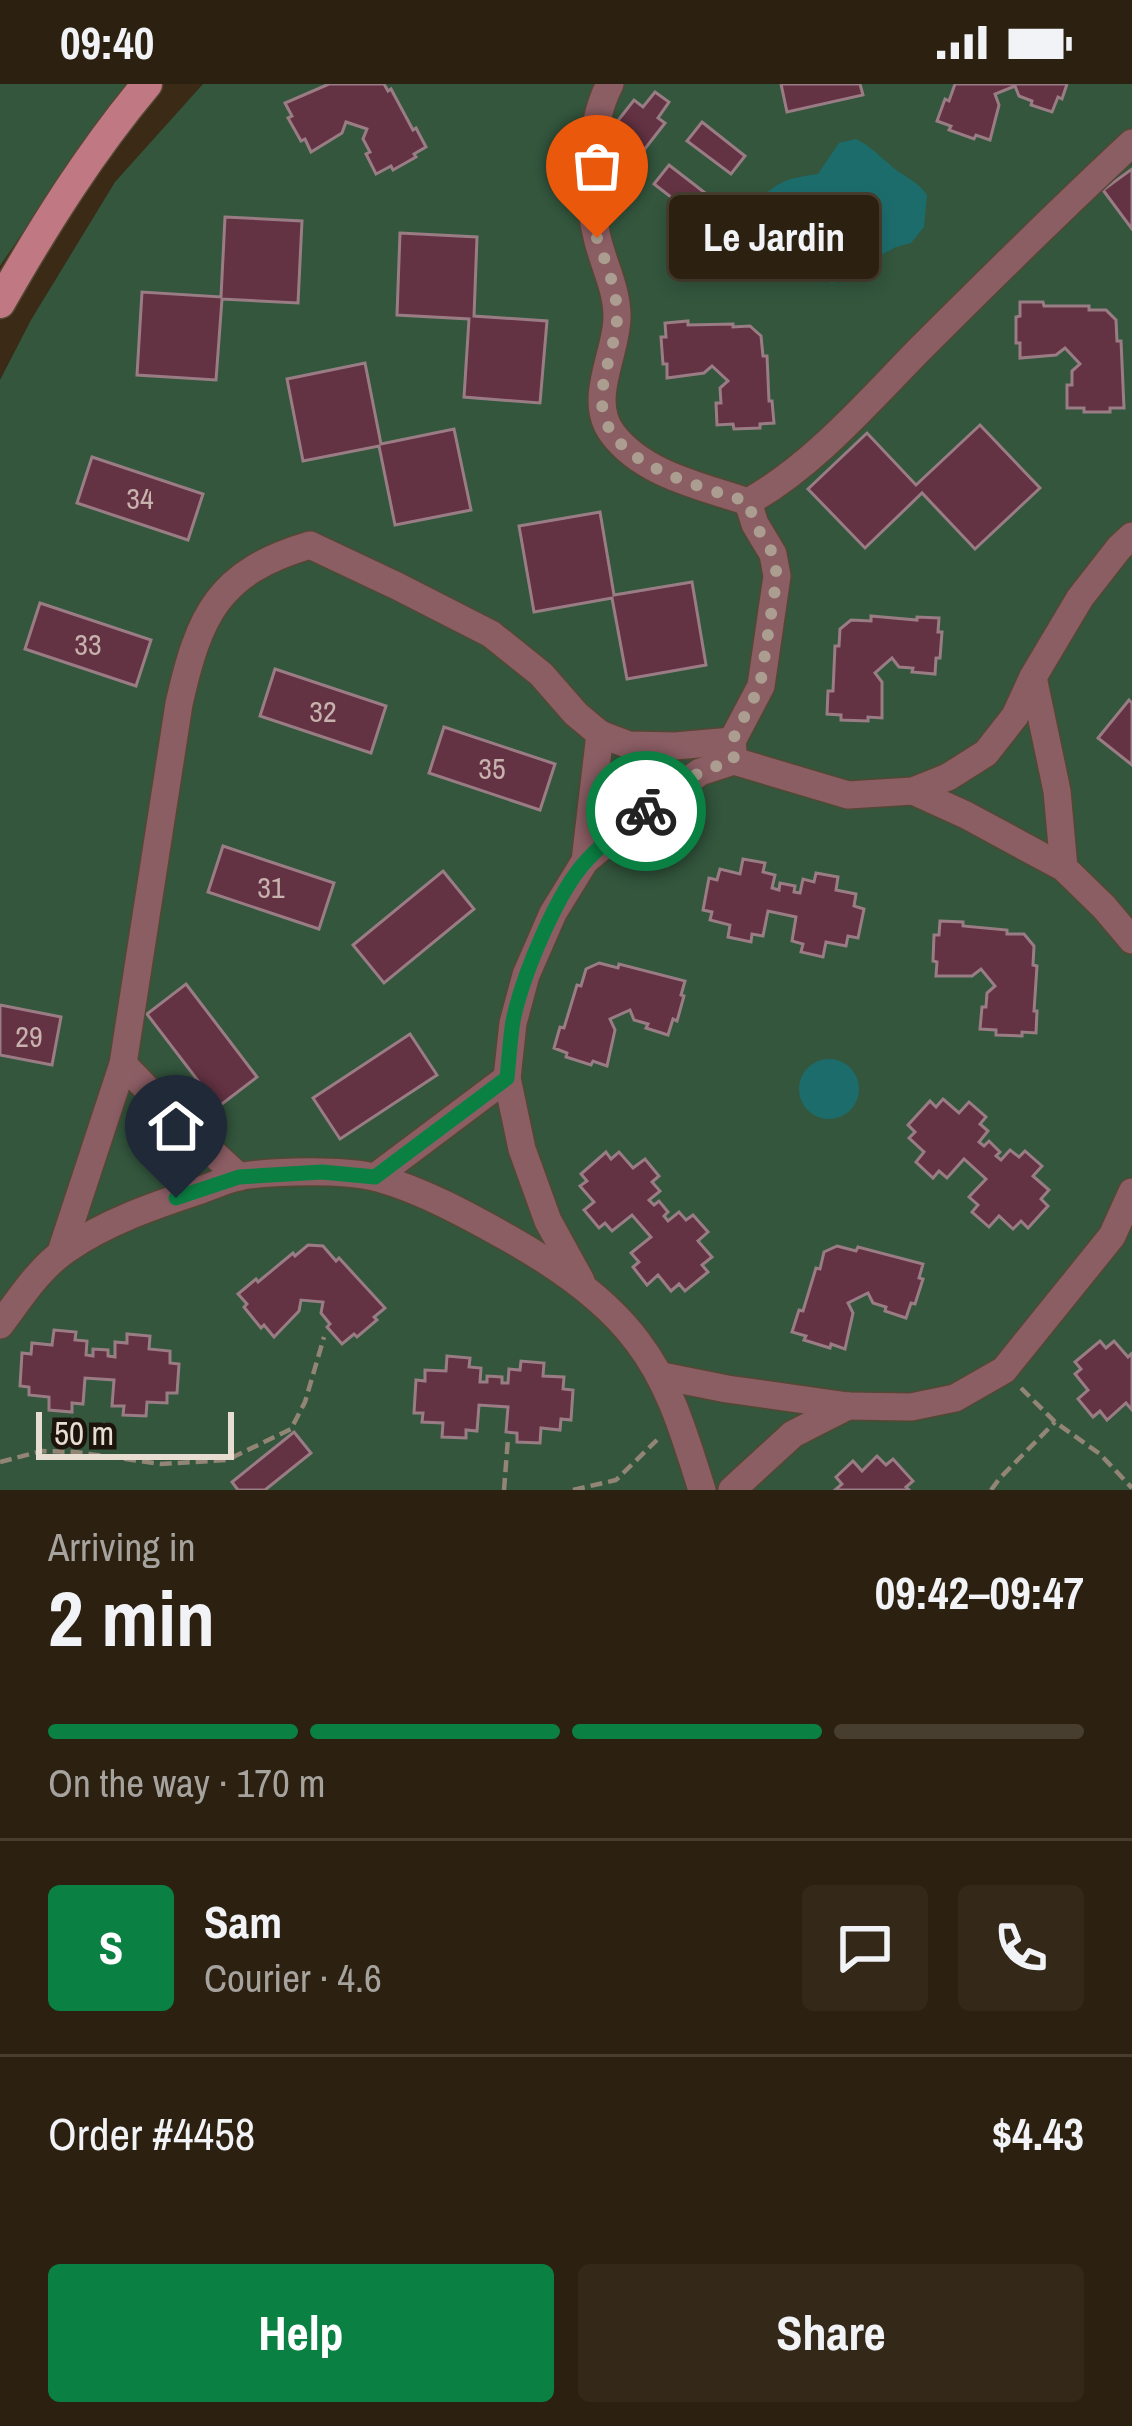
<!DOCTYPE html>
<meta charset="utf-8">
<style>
:root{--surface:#2c2010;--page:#342819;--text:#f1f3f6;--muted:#a6a39f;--line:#483e30;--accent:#0b8043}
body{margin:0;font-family:"Archivo Narrow",sans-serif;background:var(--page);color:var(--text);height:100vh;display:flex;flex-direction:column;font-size:45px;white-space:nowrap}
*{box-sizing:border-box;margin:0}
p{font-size:39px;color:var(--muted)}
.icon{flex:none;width:66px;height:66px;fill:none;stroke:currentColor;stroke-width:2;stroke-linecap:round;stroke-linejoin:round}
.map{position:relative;height:1406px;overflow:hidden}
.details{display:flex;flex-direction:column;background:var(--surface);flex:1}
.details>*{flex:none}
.scale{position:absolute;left:36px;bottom:30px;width:198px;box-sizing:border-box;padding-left:12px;border:6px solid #e8ddd1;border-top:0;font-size:33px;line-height:42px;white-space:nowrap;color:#e8ddd1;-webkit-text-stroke:9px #1c140c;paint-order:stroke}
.pin{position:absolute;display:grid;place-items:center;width:102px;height:102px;color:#fff;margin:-123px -51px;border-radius:50% 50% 50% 0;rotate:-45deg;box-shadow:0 0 12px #0007}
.pin .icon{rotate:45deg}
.courier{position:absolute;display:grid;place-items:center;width:120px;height:120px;margin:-60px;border:9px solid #0b8043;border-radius:50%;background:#fff;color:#222;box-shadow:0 3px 15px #0007}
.bubble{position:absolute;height:84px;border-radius:12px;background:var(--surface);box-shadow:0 6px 18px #0003,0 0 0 3px var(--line);font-size:39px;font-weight:700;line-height:84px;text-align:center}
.head em{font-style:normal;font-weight:700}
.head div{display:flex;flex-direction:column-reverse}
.head{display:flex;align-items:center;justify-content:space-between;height:204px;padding:0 48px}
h1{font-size:78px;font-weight:700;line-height:90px}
.bar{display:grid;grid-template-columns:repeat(4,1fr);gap:18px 12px;align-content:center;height:144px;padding:0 48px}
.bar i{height:15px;border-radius:9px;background:var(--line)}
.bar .on{background:var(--accent)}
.bar p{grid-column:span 4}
.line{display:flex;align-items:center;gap:30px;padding:0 48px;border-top:3px solid var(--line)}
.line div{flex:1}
.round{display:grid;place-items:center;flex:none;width:126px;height:126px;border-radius:12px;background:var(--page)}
.cta{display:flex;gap:24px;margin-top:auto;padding:24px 48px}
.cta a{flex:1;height:138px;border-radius:12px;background:var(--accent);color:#fff;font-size:48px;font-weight:700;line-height:138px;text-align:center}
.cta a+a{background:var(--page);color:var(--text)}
.status{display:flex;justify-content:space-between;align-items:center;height:84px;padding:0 60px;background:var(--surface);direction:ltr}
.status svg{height:33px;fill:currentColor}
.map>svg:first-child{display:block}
</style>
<div class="status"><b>09:40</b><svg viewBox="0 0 49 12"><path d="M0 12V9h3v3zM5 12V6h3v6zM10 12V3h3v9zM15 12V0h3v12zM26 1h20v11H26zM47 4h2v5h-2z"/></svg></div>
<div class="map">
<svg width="1132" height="1406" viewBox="0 0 1132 1406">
<rect width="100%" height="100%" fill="#3a2a16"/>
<g fill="#33563d">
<polygon points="0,0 138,0 93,45 0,182"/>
<polygon points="203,0 1132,0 1132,1406 0,1406 0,296 31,236 115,98"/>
</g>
<g fill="#1d6c6c">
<path d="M856,55c14,7 20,14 32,24 13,13 28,16 39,32l-3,32 -13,16 -15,4 -17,9 -31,24 -17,3c-8,-7 -16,-15 -27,-19 -16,-6 -21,-1 -41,-11l3,-9 -12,-11 -6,-17c22,-31 32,-37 70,-42l21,-31z"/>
<circle cx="829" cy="1005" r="30"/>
</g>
<g fill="#633243" stroke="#9a7c85" stroke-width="3">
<polygon points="329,0 384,0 388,7 391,5 413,46 416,44 426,63 414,70 416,73 393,86 391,82 376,90 366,70 370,68 363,55 367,45 346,38 342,49 311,68 305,55 301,57 288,34 292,32 285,19"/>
<polygon points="781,0 860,0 863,11 787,28"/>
<polygon points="955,0 1067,0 1062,15 1058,13 1052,28 1031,21 1032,17 1019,12 1015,2 995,10 999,21 990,56 976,51 974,55 949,46 951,42 937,37 945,15 949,17"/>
<polygon points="655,8 669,18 658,34 665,39 644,66 636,59 625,74 611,63 622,49 613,43 634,16 643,23"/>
<polygon points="702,38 745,72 731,90 687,57"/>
<polygon points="669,81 713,115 698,134 654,100"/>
<polygon points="1132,85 1132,145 1103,106"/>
<polygon points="225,133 302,137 298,219 222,215 216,296 137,291 142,208 221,213"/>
<polygon points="400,149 477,153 474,232 547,237 540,319 464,313 469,235 397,231"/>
<polygon points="1020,218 1043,218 1044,222 1089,222 1089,226 1106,226 1116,236 1117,257 1121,257 1124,324 1110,324 1110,328 1084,328 1084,324 1067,324 1067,301 1072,301 1072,287 1080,280 1065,264 1056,271 1020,274 1020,259 1016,259 1016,233 1020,232"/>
<polygon points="688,237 688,241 733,240 733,243 750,242 761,252 763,272 767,272 769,317 772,317 774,339 760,340 760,344 734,345 733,340 717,341 716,319 721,319 720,304 728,297 712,282 704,289 667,294 667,280 663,280 661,253 666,253 665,239"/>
<polygon points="365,279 381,360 454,345 471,426 395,441 379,362 303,377 287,295"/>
<polygon points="980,341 1040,404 975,465 922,409 865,464 808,405 867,349 916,401"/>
<polygon points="92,373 203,410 188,456 77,419"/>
<polygon points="600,428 614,511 692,498 706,581 627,595 612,514 534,528 519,442"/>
<polygon points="40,519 151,556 136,602 25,565"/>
<polygon points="871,532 917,536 917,533 939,534 938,548 942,548 940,574 936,574 935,590 912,588 913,584 899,583 892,574 875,589 882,598 882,634 868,633 868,637 841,636 841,631 827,630 828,607 833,607 835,562 839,562 840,545 851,536 871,537"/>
<polygon points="275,585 386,622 371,669 260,632"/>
<polygon points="1129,616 1132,619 1132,681 1098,654"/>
<polygon points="444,643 555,680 540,726 429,689"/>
<polygon points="223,762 334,799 319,845 208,808"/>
<polygon points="743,775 765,779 763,788 775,791 772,804 779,806 780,799 795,802 794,808 800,809 803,795 814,798 816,789 838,793 836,806 856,810 854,822 864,825 858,854 848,852 846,862 826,858 823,873 801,868 803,860 792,857 796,833 768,827 763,852 752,850 751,858 728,853 730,841 710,836 712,828 703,826 709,794 717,796 720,785 740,790"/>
<polygon points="443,787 474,825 384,899 353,861"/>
<polygon points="940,837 963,838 963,842 1007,846 1007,850 1024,850 1034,862 1033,881 1037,882 1034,927 1037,927 1036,949 1022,948 1022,952 996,951 996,946 980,945 982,923 986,923 987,909 995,902 981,885 972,892 936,892 937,878 933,877 934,851 939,851"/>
<polygon points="599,879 618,884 619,880 685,897 681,911 684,912 677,937 673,935 668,951 646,944 648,940 634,936 630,926 610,935 615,946 607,982 593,977 591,981 566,973 567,969 554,964 560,943 564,944 577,901 581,902 586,885"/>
<polygon points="186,900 257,993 218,1023 147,930"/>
<polygon points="0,921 61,933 52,981 0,971"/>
<polygon points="410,950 437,991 340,1055 313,1014"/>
<polygon points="943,1015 959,1029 969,1018 986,1033 980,1040 988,1047 979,1058 984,1062 989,1057 1000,1068 996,1072 1001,1076 1010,1066 1019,1073 1025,1067 1042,1082 1033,1092 1049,1106 1041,1115 1048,1122 1028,1144 1021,1137 1013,1145 999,1132 989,1143 972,1128 978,1121 969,1113 986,1095 964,1075 947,1094 939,1087 933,1094 916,1078 924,1068 909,1054 915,1048 908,1041 930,1017 936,1023"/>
<polygon points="606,1068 611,1075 619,1068 633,1084 645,1075 659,1092 652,1098 660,1107 649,1116 654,1121 659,1117 668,1128 664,1132 668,1137 679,1128 686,1136 693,1131 708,1148 698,1157 712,1173 702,1181 708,1188 685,1207 679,1200 671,1207 658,1191 647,1201 633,1183 639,1178 631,1169 651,1153 632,1131 612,1147 605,1139 599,1144 584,1126 594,1118 580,1102 587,1097 581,1090"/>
<polygon points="308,1161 323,1162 336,1177 339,1174 385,1224 374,1233 377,1236 357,1253 354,1250 342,1260 327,1243 330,1240 321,1229 323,1218 301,1216 299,1227 274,1253 264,1241 261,1244 244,1223 247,1220 238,1210 256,1195 258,1198 293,1169 295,1172"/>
<polygon points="837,1162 856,1167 858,1163 923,1180 919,1194 923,1195 915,1220 911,1219 906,1234 885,1227 886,1223 873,1219 868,1209 848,1219 853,1229 845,1265 831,1260 830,1264 804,1256 806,1252 792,1248 799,1226 803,1227 816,1184 820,1185 824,1168"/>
<polygon points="54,1246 76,1248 75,1256 87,1257 86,1271 93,1272 93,1265 108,1266 108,1272 115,1273 115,1258 127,1259 127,1250 150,1252 149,1265 170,1267 170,1279 179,1280 177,1309 167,1309 167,1319 147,1318 146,1332 123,1331 124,1322 112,1322 114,1296 85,1294 83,1320 72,1319 72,1328 49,1326 49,1313 29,1311 29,1303 20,1302 22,1269 31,1270 32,1259 52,1261"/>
<polygon points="1100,1257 1106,1264 1114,1257 1128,1273 1132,1269 1132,1326 1126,1319 1107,1336 1100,1327 1093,1333 1078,1315 1088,1306 1075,1290 1081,1285 1075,1278"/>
<polygon points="447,1272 470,1274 469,1283 481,1284 480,1298 487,1298 487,1292 502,1293 502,1299 508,1299 509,1285 520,1286 521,1277 544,1279 543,1292 564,1293 563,1305 573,1306 571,1336 561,1335 560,1346 541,1344 540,1359 517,1358 517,1349 506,1348 508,1323 479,1321 477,1347 466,1346 466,1354 442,1353 443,1339 422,1338 423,1329 414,1329 416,1296 425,1297 425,1286 446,1287"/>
<polygon points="294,1348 311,1369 265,1406 238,1406 232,1398"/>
<polygon points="877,1372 886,1381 893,1375 913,1397 906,1403 909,1406 835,1406 842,1400 836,1393 853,1377 862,1387"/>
</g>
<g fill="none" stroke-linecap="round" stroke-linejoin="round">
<g stroke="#564734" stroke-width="30">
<g id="street">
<path d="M610,0c-21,39 -24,111 -13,153 6,27 20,51 20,80 0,36 -30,82 -5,116 31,42 90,53 136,69 65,-36 120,-100 172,-153 70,-70 140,-139 212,-206"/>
<polyline points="1033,593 1057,707 1064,784"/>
<polyline points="732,657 761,602 777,492 773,470 755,440 748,418"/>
<polyline points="913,707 966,731 1064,784 1104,823 1132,856"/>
<polyline points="585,777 600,650"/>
<polyline points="123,980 177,1036 239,1093"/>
<polyline points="375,1093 507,994"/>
<path d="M61,1168l62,-188 56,-360c20,-89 39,-132 131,-159l87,41 94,48 50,40 35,40 24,20 29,11 46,1 57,-5 2,20 114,34 65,-4 35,-14 38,-24 29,-37 18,-39 47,-79 39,-50 13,-12"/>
<polyline points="581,1197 548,1137 522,1065 507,994 513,939 526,891 553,829 585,777 639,732 700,688 734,677"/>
<path d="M0,1241c19,-25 39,-57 66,-75 40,-28 87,-44 132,-59 14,-5 29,-12 44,-15 35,-5 102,-7 136,2 46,13 91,38 132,61 46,26 95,59 127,102 34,44 48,96 65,149"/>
<polyline points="662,1292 727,1305 848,1322 911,1323 955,1314 1004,1286 1112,1152 1132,1108"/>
<polyline points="732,1406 793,1350 848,1322"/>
</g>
</g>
<g stroke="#564734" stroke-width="33">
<path id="secondary" d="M0,219c44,-77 90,-151 147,-219"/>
</g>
<g stroke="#938575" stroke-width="4.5" stroke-dasharray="12 6" stroke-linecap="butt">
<polyline points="1021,1304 1055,1338 1100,1370 1132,1404"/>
<polyline points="0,1378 42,1367 75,1368 161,1380 227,1376 291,1345 305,1318 324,1253"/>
<polyline points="504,1406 508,1354"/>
<polyline points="573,1406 616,1396 657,1356"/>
<polyline points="991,1406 1000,1394 1055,1338"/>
</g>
<use href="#street" stroke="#8b5e64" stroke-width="27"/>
<use href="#secondary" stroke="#c07882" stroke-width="30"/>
</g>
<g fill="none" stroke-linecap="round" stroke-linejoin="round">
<path stroke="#ab9e90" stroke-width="12" stroke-dasharray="0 21.6" d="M597,154c9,26 21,53 20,81 -2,28 -16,56 -15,84 3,62 99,83 146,99l7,22 18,30 4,22 -17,110 -28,55 2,19 -34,12 -54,39"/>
<path stroke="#0b8043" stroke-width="15" d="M176,1114l63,-21 83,-5 53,5 132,-99c2,-19 3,-38 6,-57 9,-44 44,-130 75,-162 16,-17 38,-34 58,-48"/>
</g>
<g text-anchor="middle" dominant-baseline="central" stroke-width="12" stroke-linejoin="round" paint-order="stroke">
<g font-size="30" fill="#c7b2ae">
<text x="140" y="414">34</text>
<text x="88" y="560">33</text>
<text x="323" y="627">32</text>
<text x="492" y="684">35</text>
<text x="271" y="803">31</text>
<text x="29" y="952">29</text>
</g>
</g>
</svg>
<div class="scale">50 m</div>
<div class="pin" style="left:597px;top:154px;background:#ea580c"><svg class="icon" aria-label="bag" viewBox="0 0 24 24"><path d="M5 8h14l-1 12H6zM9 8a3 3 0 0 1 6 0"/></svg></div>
<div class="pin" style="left:176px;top:1114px;background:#1f2937"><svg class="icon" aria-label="home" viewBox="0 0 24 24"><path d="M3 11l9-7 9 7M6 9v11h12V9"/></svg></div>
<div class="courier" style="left:646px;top:727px"><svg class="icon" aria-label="bike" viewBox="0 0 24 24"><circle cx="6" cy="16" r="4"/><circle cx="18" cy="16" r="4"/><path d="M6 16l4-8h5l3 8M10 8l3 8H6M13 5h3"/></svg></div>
<div class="bubble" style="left:669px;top:111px;width:210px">Le Jardin</div>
</div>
<section class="details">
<div class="head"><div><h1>2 min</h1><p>Arriving in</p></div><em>09:42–09:47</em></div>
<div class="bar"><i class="on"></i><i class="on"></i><i class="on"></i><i></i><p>On the way · 170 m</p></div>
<div class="line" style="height:216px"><b class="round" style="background:var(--accent);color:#fff">S</b><div><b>Sam</b><p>Courier · 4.6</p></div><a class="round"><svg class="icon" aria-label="chat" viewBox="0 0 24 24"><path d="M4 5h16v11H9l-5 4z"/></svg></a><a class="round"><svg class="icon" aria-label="phone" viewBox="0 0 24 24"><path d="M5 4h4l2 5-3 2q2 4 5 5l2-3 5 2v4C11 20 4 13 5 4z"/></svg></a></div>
<div class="line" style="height:156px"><div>Order #4458</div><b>$4.43</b></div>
<div class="cta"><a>Help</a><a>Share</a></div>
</section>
